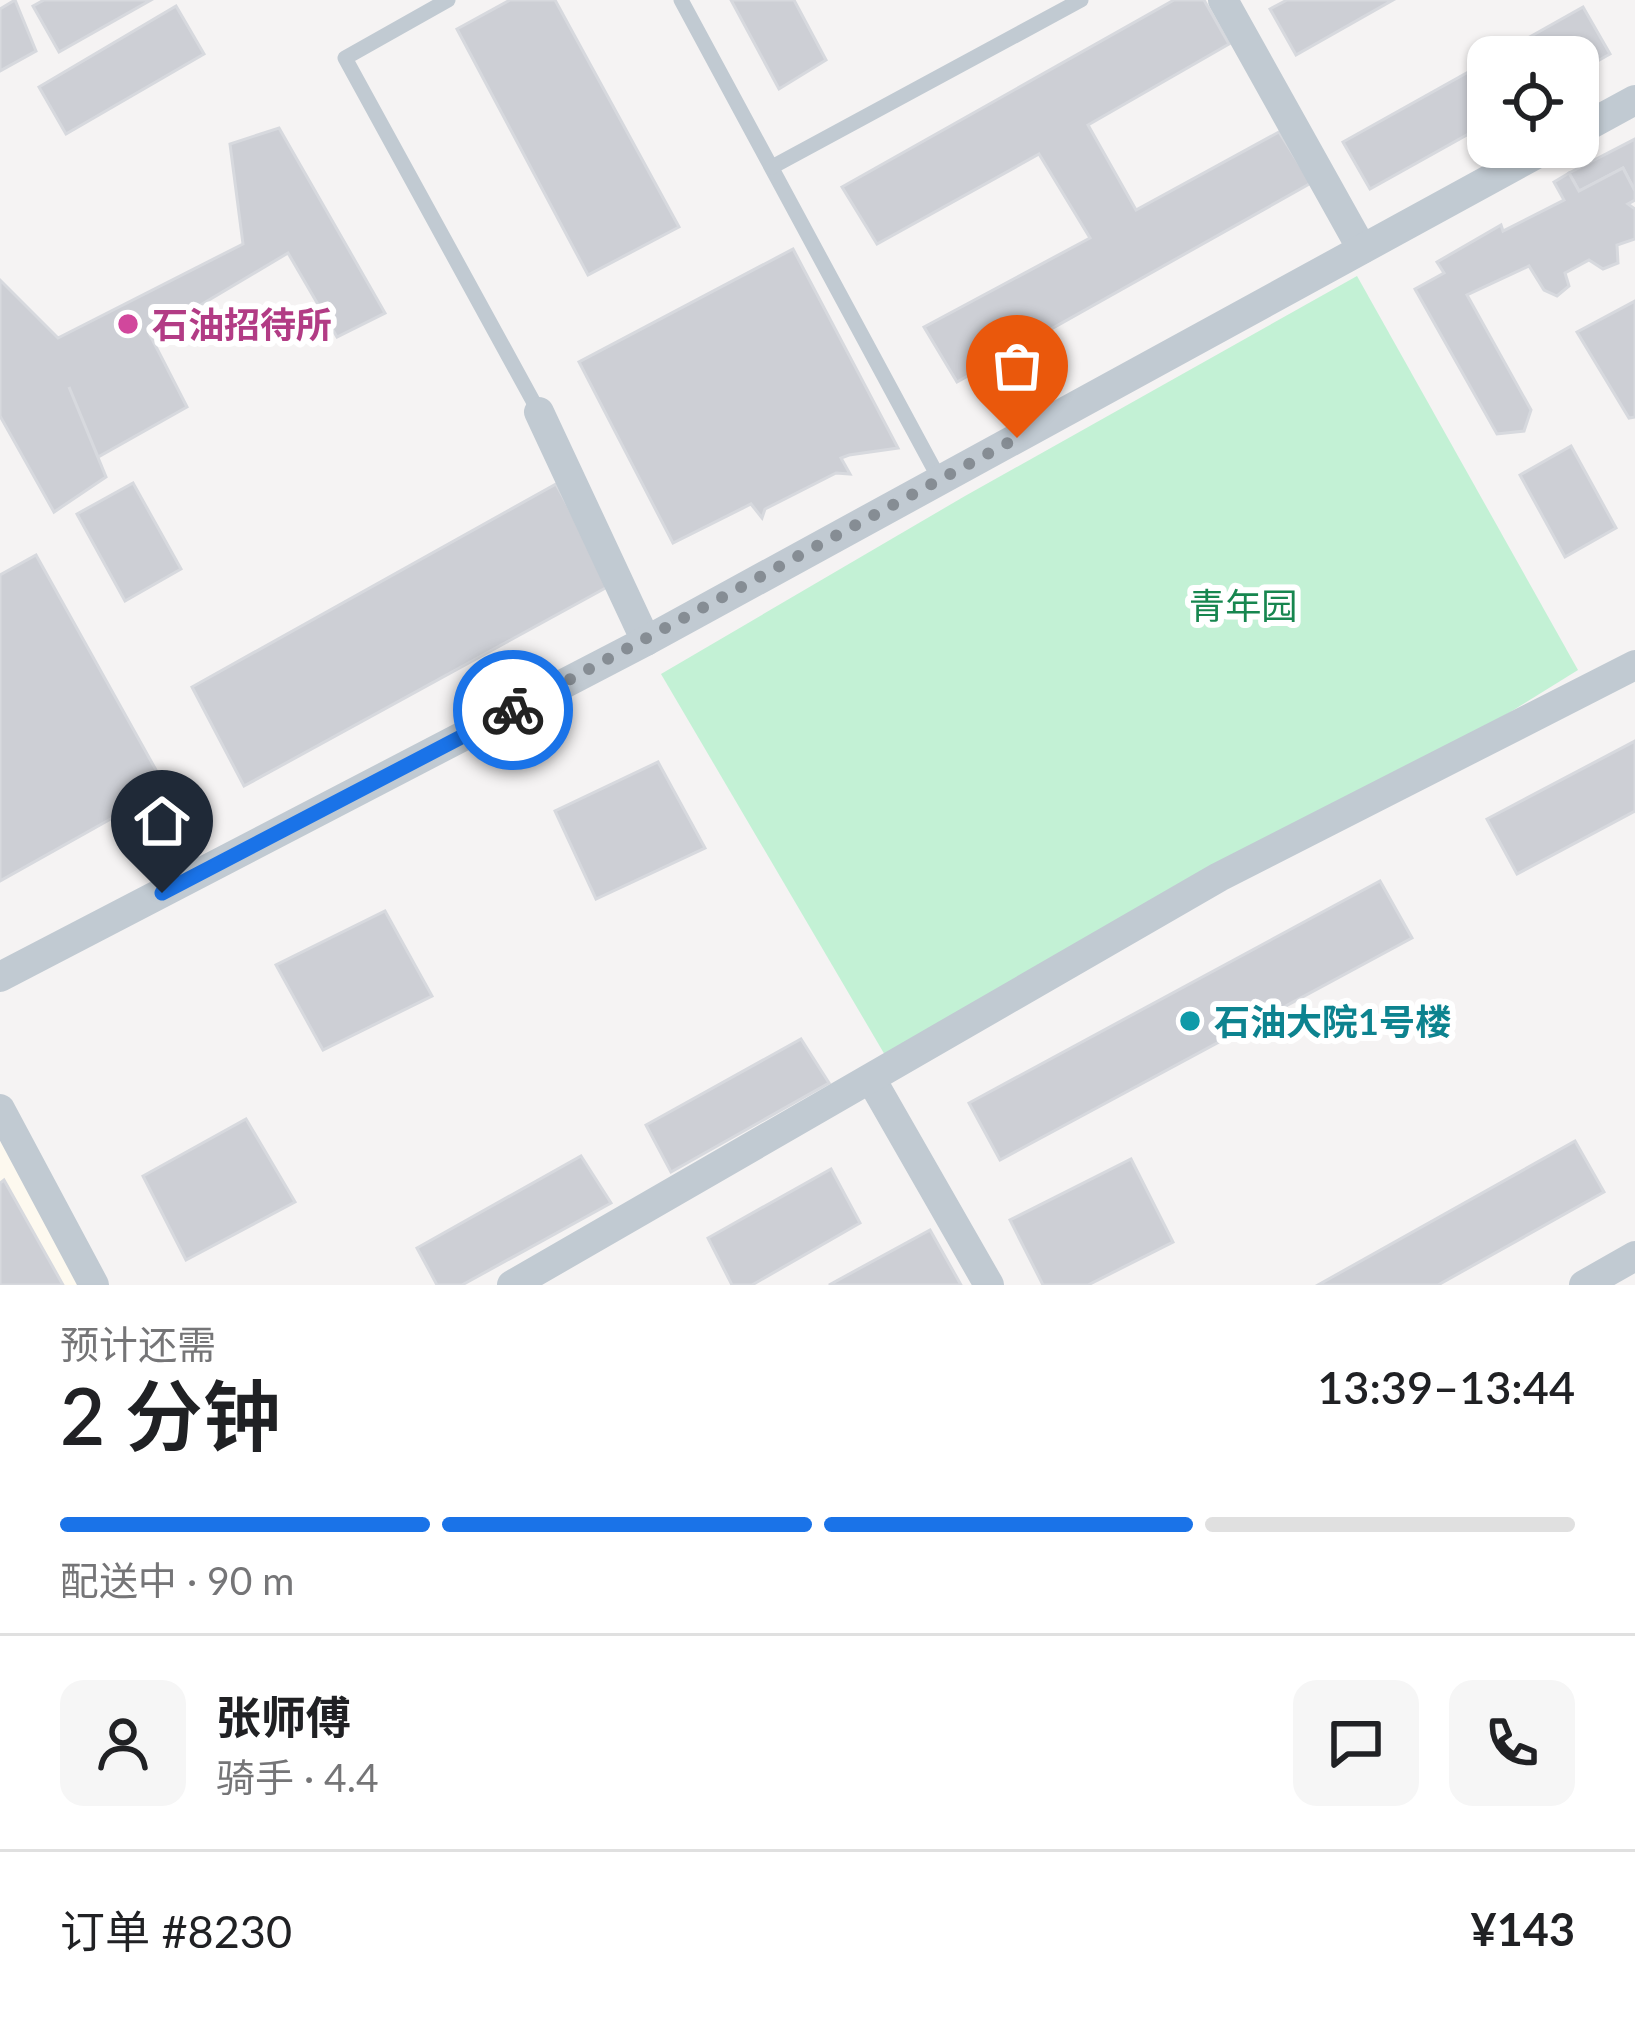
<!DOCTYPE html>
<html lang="zh">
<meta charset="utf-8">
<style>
:root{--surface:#fff;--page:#f6f6f6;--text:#202124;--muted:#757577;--line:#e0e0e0;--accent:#1a73e8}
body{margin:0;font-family:Lato,"Noto Sans SC",sans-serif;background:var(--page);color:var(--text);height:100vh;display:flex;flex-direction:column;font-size:45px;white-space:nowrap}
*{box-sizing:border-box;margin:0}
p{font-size:39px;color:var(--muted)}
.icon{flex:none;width:66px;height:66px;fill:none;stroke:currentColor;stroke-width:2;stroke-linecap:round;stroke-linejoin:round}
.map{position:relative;height:1285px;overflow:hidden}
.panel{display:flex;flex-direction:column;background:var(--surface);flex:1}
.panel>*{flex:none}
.tools{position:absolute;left:1467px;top:36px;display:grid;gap:24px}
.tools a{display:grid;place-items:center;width:132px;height:132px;border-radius:24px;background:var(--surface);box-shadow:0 3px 9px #0004;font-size:60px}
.pin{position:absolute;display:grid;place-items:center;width:102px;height:102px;color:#fff;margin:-123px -51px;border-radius:50% 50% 50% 0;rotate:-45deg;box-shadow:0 0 12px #0007}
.pin .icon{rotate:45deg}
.courier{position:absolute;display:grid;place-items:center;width:120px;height:120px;margin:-60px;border:9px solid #1a73e8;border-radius:50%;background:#fff;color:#222;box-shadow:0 3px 15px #0007}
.summary em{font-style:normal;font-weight:600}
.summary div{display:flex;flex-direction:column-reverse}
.summary{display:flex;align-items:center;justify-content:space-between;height:204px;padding:0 60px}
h1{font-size:78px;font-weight:600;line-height:90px}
.bar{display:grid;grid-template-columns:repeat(4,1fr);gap:18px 12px;align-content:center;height:144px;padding:0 60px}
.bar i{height:15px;border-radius:9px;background:var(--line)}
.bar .active{background:var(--accent)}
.bar p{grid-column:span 4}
.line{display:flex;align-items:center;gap:30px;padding:0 60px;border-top:3px solid var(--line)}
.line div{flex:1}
.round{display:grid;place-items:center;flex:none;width:126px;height:126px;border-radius:24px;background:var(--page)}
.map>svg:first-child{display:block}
</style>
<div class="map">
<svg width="1635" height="1285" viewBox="0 0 1635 1285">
<rect width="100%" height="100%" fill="#f5f3f3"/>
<polygon fill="#fdf9ef" points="0,1111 92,1285 0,1285"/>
<polygon fill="#c3f1d5" points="1357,276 1578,670 1351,811 892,1067 661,674 965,496"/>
<g fill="#cdcfd5" stroke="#d7d9de" stroke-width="3">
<polygon points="15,0 36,51 0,71 0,9"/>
<polygon points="44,0 151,0 59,52 33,6"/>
<polygon points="510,0 555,0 679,227 588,275 457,29"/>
<polygon points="731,0 794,0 826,60 779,89"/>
<polygon points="1174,0 1204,0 1229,44 1088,125 1136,210 1279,132 1311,183 957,382 924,327 1090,238 1039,154 877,244 842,187"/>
<polygon points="1287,0 1393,0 1296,55 1270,9"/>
<polygon points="176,6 204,54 66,134 39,87"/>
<polygon points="1583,7 1610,54 1578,72 1578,57 1494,57"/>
<polygon points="1488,61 1488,123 1370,189 1343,142"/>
<polygon points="279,128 385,313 337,337 288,253 150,335 187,407 98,457 69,387 106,477 54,512 0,416 0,280 58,338 243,244 230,144"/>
<polygon points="1635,139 1635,191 1623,168 1579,191 1569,173"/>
<polygon points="1623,168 1635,191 1635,200 1628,204 1635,209 1635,239 1617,245 1618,263 1603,269 1589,260 1565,273 1569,286 1557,296 1544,290 1529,266 1467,295 1531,410 1524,431 1497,434 1415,289 1444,273 1437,262 1501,225 1503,231 1564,200 1554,182 1569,173 1579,191"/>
<polygon points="793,249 898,448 849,455 841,458 850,474 836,473 765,509 762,518 751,504 673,543 579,362"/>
<polygon points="1635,301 1635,417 1629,418 1577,332"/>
<polygon points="1571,446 1616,528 1565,557 1520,475"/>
<polygon points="133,483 181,569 125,601 77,514"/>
<polygon points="556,484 611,585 244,786 192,687"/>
<polygon points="36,555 166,788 0,881 0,575"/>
<polygon points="1635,741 1635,811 1517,874 1487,819"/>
<polygon points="658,762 705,848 596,899 555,811"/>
<polygon points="1380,881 1412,938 1000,1160 969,1103"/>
<polygon points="385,911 432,996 323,1050 276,965"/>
<polygon points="801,1039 829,1083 671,1172 646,1125"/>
<polygon points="246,1119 295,1202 186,1260 143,1176"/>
<polygon points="1575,1141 1604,1192 1438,1285 1318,1285"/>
<polygon points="581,1156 611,1203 462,1285 437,1285 417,1248"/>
<polygon points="1131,1159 1173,1242 1088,1285 1043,1285 1010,1220"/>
<polygon points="831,1169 860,1223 752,1285 732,1285 708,1238"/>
<polygon points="4,1180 63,1285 0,1285 0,1183"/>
<polygon points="930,1230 961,1285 829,1285"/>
</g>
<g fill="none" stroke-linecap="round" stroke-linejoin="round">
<g stroke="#c1cad2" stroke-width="15">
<polyline points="448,0 345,58 539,412"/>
<polyline points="681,0 940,480"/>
<polyline points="772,167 1081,0"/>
</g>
<g stroke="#c1cad2" stroke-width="30">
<polyline points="1223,0 1362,249"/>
<polyline points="1578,131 1635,100"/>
<polyline points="539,412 646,641"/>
<polyline points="0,977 646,641 1549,147"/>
<polyline points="871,1079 989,1285"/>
<polyline points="0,1109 94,1285"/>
<polyline points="512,1285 1219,877 1635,665"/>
<polyline points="1584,1285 1635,1256"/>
</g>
</g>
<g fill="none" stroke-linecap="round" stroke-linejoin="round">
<polyline stroke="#868d94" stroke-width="12" stroke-dasharray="0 21.6" points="513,710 1017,438"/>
<polyline stroke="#1a73e8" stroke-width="15" points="162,893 513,710"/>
</g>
<circle fill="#d1479c" stroke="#fff" stroke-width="4.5" cx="128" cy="324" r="12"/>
<circle fill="#0f9aa8" stroke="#fff" stroke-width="4.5" cx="1190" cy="1021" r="12"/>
<g text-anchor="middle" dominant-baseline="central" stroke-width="12" stroke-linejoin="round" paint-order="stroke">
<g font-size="36" font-weight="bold" fill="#b23c85" stroke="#fff" text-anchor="start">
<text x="152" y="324">石油招待所</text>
</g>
<g font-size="36" fill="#17864f" stroke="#fff">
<text x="1243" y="605">青年园</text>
</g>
<g font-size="36" font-weight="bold" fill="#0d838f" stroke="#fff" text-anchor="start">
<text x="1214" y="1021">石油大院1号楼</text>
</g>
</g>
</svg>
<div class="tools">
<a><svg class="icon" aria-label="locate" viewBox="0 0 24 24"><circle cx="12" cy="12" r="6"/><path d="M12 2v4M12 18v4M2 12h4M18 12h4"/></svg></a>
</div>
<div class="pin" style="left:1017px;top:438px;background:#ea580c"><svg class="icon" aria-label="bag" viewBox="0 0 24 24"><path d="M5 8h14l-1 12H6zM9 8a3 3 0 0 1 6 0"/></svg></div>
<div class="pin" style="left:162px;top:893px;background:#1f2937"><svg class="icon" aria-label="home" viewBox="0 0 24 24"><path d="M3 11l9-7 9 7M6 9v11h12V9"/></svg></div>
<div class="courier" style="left:513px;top:710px"><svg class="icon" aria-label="bike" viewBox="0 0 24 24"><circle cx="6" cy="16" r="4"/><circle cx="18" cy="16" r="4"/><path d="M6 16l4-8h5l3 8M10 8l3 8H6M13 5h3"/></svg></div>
</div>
<section class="panel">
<div class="summary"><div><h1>2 分钟</h1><p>预计还需</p></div><em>13:39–13:44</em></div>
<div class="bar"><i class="active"></i><i class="active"></i><i class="active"></i><i></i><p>配送中 · 90 m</p></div>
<div class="line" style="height:216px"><a class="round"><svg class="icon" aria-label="person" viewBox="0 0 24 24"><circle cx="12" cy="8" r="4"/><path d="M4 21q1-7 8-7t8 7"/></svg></a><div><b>张师傅</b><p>骑手 · 4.4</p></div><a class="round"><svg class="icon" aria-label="chat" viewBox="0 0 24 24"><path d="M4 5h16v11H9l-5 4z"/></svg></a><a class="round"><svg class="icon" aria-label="phone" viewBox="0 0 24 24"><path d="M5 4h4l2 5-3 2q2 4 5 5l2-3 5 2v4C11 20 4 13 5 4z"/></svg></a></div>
<div class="line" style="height:156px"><div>订单 #8230</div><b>¥143</b></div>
</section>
